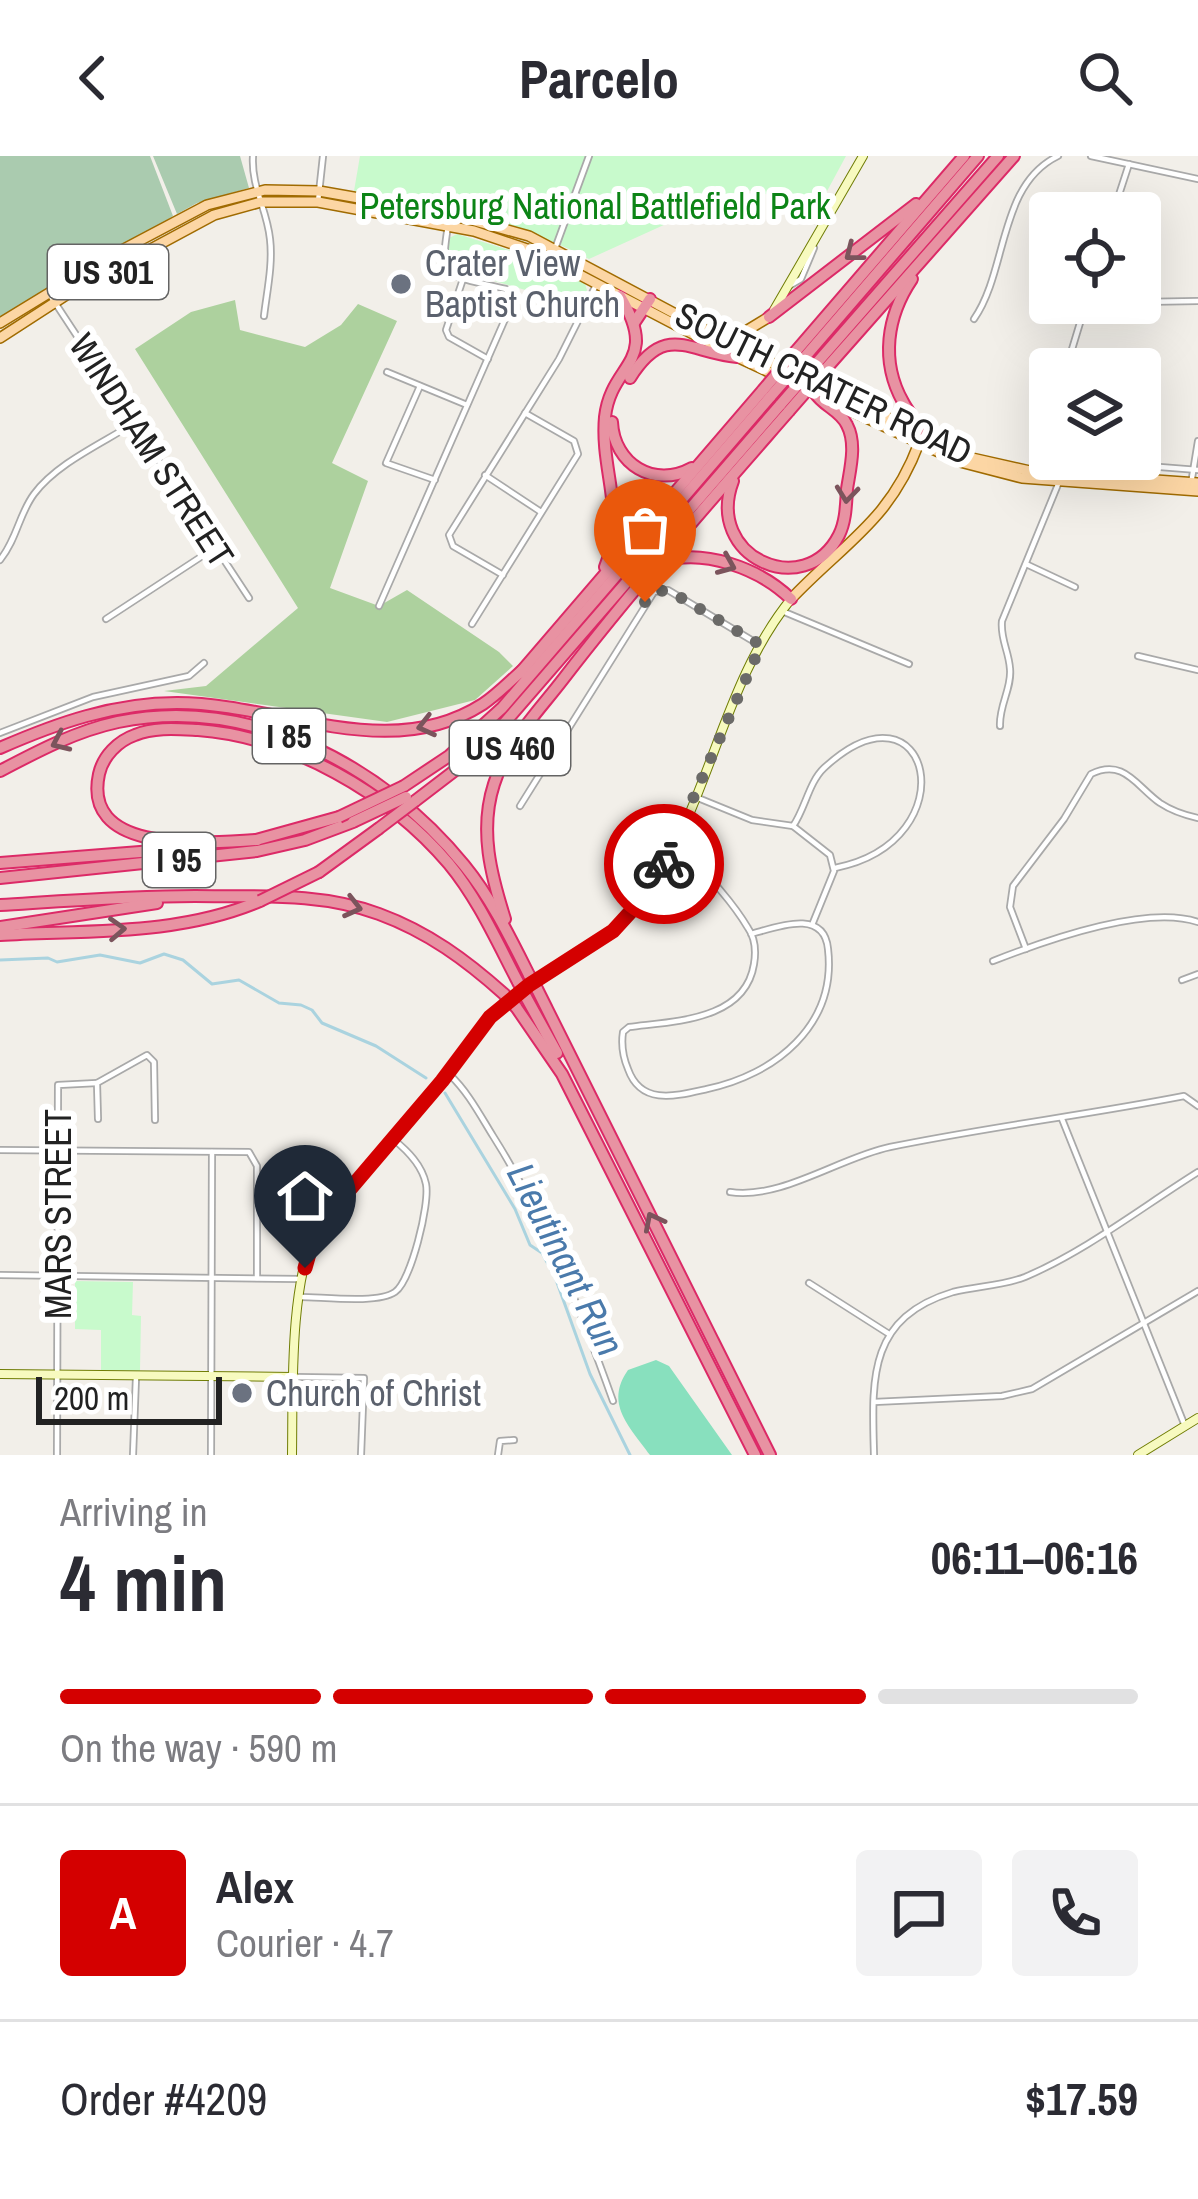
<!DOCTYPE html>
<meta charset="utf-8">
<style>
:root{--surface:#fff;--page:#f2f2f3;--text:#2b2b33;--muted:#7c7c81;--line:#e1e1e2;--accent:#d40000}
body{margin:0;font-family:"Archivo Narrow",sans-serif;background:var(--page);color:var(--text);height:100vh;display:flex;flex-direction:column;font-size:45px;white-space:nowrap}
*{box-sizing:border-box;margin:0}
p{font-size:39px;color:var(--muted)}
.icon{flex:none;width:66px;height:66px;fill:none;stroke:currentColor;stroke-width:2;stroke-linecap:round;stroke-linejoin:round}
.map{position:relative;height:1299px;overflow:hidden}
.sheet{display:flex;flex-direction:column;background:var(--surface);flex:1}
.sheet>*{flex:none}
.fabs{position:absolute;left:1029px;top:36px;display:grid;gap:24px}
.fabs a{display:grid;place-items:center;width:132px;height:132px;border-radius:12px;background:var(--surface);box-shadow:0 12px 48px #0002;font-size:60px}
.scale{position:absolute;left:36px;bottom:30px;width:186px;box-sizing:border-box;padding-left:12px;border:6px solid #222;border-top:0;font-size:33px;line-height:42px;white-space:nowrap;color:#222;-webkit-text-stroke:9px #fff;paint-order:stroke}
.pin{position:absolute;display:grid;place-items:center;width:102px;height:102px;color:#fff;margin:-123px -51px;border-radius:50% 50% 50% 0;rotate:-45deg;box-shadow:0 0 12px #0007}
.pin .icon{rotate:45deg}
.courier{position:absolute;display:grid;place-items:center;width:120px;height:120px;margin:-60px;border:9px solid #d40000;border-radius:50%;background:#fff;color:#222;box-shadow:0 3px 15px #0007}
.headline em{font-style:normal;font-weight:800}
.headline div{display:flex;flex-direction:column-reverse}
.headline{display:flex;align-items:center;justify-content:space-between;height:204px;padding:0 60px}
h1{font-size:78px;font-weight:800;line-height:90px}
.bar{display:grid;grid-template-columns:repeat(4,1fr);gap:18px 12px;align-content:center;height:144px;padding:0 60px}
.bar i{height:15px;border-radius:9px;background:var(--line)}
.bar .current{background:var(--accent)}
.bar p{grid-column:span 4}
.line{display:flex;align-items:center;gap:30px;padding:0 60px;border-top:3px solid var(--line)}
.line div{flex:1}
.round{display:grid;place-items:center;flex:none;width:126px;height:126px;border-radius:12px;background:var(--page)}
header{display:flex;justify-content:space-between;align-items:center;height:156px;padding:0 60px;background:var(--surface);font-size:54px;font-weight:800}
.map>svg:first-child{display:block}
</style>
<header><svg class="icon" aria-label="back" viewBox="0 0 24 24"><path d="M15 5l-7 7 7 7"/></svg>Parcelo<svg class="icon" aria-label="search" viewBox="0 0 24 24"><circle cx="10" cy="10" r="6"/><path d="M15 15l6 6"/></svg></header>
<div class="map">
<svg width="1198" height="1299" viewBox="0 0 1198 1299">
<rect width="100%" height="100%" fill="#f2efe9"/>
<polygon fill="#add19e" points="235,144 240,174 305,191 341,169 358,148 397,165 332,307 368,325 330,432 379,450 407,434 499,496 513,510 475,544 387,566 164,535 206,530 298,452 135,193 191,156"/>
<g fill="#aacbaf">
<polygon points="0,0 150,0 173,60 148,77 57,117 48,136 0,170"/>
<polygon points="153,0 240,0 249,32 197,47 177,58"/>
</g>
<g fill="#c8facc">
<path d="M360,0h486l-27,50 -76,-17 -154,70c-75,-40 -152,-53 -235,-68z"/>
<polygon points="457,78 529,100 585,128 587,134 574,165 542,144 543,139 445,111 449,82"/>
<polygon points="75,1125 133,1126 132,1159 141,1160 140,1215 101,1214 101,1174 75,1173"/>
</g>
<path fill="#88e0be" d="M656,1204l13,6 63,89h-82c-20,-28 -46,-51 -22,-85z"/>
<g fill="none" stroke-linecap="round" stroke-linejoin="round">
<g stroke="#aad3df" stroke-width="3">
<polyline points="0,804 48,802 57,806 100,799 140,807 164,798 183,804 212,828 239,824 279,847 301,849 312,854 322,867 376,890 426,922"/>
<polyline points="445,937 515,1053 530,1089 542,1097 555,1121 590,1218 630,1299"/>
</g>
<g stroke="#a9a9a9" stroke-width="8">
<g id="street">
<path d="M253,0c-2,31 14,53 17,83 3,25 -3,52 -6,77"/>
<polyline points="1091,0 1198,23"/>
<polyline points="318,46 323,0"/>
<polyline points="1113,57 1129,8"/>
<polyline points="556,90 589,0"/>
<polyline points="463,123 446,174 449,181 488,203"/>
<polyline points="789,130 801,123 814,92"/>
<polyline points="48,136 249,442"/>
<polyline points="1140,146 1198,145"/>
<path d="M974,163c34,-49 24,-134 84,-163"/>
<polyline points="1066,213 1086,147"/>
<polyline points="1111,213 1111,212"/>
<polyline points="387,216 467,249"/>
<polyline points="420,230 386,307 435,324"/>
<polyline points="1097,306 1198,314"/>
<polyline points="485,319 541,356"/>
<polyline points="1191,328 1198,285"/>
<path d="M0,404c17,-21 19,-46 34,-66 23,-31 69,-51 100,-71"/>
<polyline points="1026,408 1075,431"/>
<polyline points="503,419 453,390 449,379 559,203 597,127"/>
<path d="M379,450l134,-305 -7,-12c-63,-15 -68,-7 -56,-75"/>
<polyline points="782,455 909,508"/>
<polyline points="106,463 216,391"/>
<polyline points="472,468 578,298 574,285 525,257"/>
<polyline points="1138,500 1198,514"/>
<path d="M1000,570c-1,-21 12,-38 10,-57 -1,-18 -10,-30 -8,-48l57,-139"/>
<polyline points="0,577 93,541 189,520 204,507"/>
<polyline points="698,642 752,664 793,670 830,699 834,715 812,769"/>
<polyline points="520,650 654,436 668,434 758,488"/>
<path d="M793,670c12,-17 16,-44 31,-58 106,-98 147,73 11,100"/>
<path d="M675,685c25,27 54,55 73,87 7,10 8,24 6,36 -9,57 -80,57 -125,63l-6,5c-2,13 0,25 5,37 13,37 48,27 79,20 67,-14 130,-63 121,-140 -4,-41 -51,-22 -77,-15"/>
<path d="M1026,793l-16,-42 3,-21 51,-67 27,-45c33,-16 45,12 69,29 12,8 24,12 38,15"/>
<path d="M993,805c51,-20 152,-57 205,-39"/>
<polyline points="1182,824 1198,818"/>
<path d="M450,919c18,17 30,40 43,61 52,82 87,173 120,265"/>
<polyline points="98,963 97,927 147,899 154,906 155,964"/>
<polyline points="1062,963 1185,1270"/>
<polyline points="0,994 249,996 257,1010 257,1122"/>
<path d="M730,1036c51,8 111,-35 160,-45 97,-20 197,-32 294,-51l14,10"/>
<polyline points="0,1119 300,1123"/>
<polyline points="809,1127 889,1178"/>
<path d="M301,1141c22,0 77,7 94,-5 16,-11 35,-88 31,-108 -4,-19 -18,-33 -33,-45"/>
<polyline points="296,1221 364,1222 361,1299"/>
<polyline points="874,1246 1002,1240 1032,1233 1198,1135"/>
<polyline points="57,1299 58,929 97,927"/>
<polyline points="133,1299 136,1221"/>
<polyline points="211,1299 212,996"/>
<polyline points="498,1299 500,1285 514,1284"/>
<path d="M874,1299c-2,-75 -7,-137 79,-163 24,-6 49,-6 72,-15 61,-26 117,-70 173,-105"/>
</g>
</g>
<g stroke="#707d05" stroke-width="10">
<g id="secondary">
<polyline points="774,154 863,0"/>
<polyline points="0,1218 294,1221"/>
<path d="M292,1299c1,-61 -3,-173 25,-226 36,-48 79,-92 118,-139 23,-28 41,-61 68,-85 44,-39 102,-57 138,-104 68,-90 79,-215 150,-302"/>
<polyline points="1138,1299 1198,1262"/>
</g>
</g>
<g stroke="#a06b00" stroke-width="12">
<g id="primary">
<polyline points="0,167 103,104 207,49 265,34 319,35 450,58 529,80 732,188 972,302 1030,315 1198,327"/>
<polyline points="719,179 746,175 769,161"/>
<polyline points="0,182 71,136 214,59 261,46 318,46 474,75 536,96 737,201 960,306 1022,322 1198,335"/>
<path d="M791,443c53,-56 99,-78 128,-156"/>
</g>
</g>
<g stroke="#dc2a67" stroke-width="14">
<g id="highway">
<path d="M912,123c-25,37 -32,82 -9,123 6,12 16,20 18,34"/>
<polyline points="769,161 916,48"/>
<polyline points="634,167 650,143"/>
<polyline points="796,195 964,0"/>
<polyline points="804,202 978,0"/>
<polyline points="815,209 998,0"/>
<polyline points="823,216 1014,0"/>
<path d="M630,222c36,-57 59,-25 107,-21"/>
<path d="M612,266c2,42 42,67 80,46"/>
<path d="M733,325c-29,76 72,121 106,54 7,-14 7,-31 8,-46 3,-20 10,-45 0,-64 -7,-15 -24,-19 -32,-32"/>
<path d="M661,406c42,-14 98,6 130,37"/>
<path d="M605,411c22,-52 -5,-97 0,-150 6,-55 56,-53 15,-121"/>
<polyline points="520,517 763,234"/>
<path d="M0,592c57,-25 114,-45 177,-45 102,0 211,62 306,1 15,-10 28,-24 42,-36"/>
<path d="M0,615c38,-20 76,-40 118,-49 131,-27 264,42 346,143 27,33 46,72 65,110"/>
<polyline points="404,630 449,600 502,552 771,240"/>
<polyline points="415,645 466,606 494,579 781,248"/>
<polyline points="256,684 339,661"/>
<path d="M257,684c-45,2 -176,17 -158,-66 4,-18 19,-33 36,-39 19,-8 42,-6 63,-5 93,7 191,63 251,134 29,35 48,78 69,118"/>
<polyline points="0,707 178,693"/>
<polyline points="319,716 378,673"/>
<polyline points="0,722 257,695 305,684 353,666"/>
<path d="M0,749c65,-4 130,-9 195,-9 63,1 124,-4 184,18 49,18 87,46 125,80"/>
<path d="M505,763c-14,-44 -26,-89 -11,-135 13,-42 44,-72 70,-106 71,-92 149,-180 225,-267"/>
<polyline points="0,771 157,747"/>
<path d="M0,779c87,-5 178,1 260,-34"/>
<polyline points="537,833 770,1299"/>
<polyline points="526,841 557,897"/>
<polyline points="516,851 562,918 755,1299"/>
</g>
</g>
<use href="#street" stroke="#fff" stroke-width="4.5"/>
<use href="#secondary" stroke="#f7fabf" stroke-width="8"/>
<use href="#primary" stroke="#fcd6a4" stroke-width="9"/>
<use href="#highway" stroke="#e892a2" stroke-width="10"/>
<g stroke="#dc2a67" stroke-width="14" stroke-linecap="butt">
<g id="highway-bridge">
<polyline points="763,234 796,195"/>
<polyline points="771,240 804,202"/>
<polyline points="781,248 815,209"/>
<polyline points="789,255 823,216"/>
<polyline points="339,661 404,630"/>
<polyline points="353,666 406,641"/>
<polyline points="378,673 415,645"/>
<polyline points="260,745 319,716"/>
<polyline points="529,819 537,833"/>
<polyline points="518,826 526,841"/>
<polyline points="504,838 516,851"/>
</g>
</g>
<use href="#highway-bridge" stroke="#e892a2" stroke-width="10"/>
</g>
<defs><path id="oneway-chevron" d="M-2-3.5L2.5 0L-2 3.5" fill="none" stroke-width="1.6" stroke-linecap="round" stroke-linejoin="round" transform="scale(3)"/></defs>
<g stroke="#7b545c">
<use href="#oneway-chevron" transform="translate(853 97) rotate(142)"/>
<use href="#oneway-chevron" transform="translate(847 338) rotate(96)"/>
<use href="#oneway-chevron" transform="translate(727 409) rotate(23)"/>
<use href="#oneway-chevron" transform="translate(426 570) rotate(166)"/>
<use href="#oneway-chevron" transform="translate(60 586) rotate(156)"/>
<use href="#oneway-chevron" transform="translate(353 751) rotate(14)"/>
<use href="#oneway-chevron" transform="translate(117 773) rotate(-3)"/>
<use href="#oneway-chevron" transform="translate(653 1065) rotate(-117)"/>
</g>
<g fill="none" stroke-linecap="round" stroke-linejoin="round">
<polyline stroke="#6b6a68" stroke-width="12" stroke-dasharray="0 21.6" points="645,446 654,436 668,434 761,489 664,708"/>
<polyline stroke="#d40000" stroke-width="15" points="305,1112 316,1073 442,925 490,861 529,829 613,775 645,740 664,708"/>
</g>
<g fill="#6b7280" stroke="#fff" stroke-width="4.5">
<circle cx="401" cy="128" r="12"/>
<circle cx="242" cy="1237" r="12"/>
</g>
<g text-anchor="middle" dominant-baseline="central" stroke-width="12" stroke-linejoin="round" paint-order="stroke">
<g fill="#fff" stroke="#646464" stroke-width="3">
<rect x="48" y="89" width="120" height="54" rx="9"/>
<rect x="253" y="553" width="72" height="54" rx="9"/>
<rect x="450" y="565" width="120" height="54" rx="9"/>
<rect x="143" y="677" width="72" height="54" rx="9"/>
</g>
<g font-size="33" font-weight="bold" fill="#222">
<text x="108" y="116">US 301</text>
<text x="289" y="580">I 85</text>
<text x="510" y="592">US 460</text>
<text x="179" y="704">I 95</text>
</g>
<g font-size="36" fill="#0c8416" stroke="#fff">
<text x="595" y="50">Petersburg National Battlefield Park</text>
</g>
<g font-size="36" fill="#5b616d" stroke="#fff" text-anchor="start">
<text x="425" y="107">Crater View<tspan x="425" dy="41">Baptist Church</tspan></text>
<text x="266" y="1237">Church of Christ</text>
</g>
<g font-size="36" fill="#222" stroke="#fff">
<text transform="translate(824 227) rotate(26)">SOUTH CRATER ROAD</text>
<text transform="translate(152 294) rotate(57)">WINDHAM STREET</text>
<text transform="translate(58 1058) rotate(-90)">MARS STREET</text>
</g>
<g font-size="39" font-style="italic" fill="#4a7aab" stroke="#fff">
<text transform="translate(566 1103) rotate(63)">Lieutinant Run</text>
</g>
</g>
</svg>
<div class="fabs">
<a><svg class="icon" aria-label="locate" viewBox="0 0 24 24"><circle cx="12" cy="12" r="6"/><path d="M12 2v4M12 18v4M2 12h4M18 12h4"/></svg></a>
<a><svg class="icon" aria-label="layers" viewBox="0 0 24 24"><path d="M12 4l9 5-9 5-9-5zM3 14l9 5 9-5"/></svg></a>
</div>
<div class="scale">200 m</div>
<div class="pin" style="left:645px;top:446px;background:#ea580c"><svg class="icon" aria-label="bag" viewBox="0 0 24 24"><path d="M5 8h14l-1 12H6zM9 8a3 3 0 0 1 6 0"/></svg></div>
<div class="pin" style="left:305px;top:1112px;background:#1f2937"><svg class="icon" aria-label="home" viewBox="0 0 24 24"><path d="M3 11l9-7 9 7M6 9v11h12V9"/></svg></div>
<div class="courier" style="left:664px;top:708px"><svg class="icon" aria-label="bike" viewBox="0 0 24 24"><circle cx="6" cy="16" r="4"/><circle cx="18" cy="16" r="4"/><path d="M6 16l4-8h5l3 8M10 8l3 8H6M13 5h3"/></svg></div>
</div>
<section class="sheet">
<div class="headline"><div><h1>4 min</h1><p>Arriving in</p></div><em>06:11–06:16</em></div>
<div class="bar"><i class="current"></i><i class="current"></i><i class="current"></i><i></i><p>On the way · 590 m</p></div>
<div class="line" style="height:216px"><b class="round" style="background:var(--accent);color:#fff">A</b><div><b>Alex</b><p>Courier · 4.7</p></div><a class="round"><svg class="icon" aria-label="chat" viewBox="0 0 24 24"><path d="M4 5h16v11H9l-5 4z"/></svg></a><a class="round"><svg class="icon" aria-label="phone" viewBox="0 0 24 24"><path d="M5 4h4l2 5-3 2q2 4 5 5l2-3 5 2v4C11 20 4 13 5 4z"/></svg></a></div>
<div class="line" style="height:156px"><div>Order #4209</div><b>$17.59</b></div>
</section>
